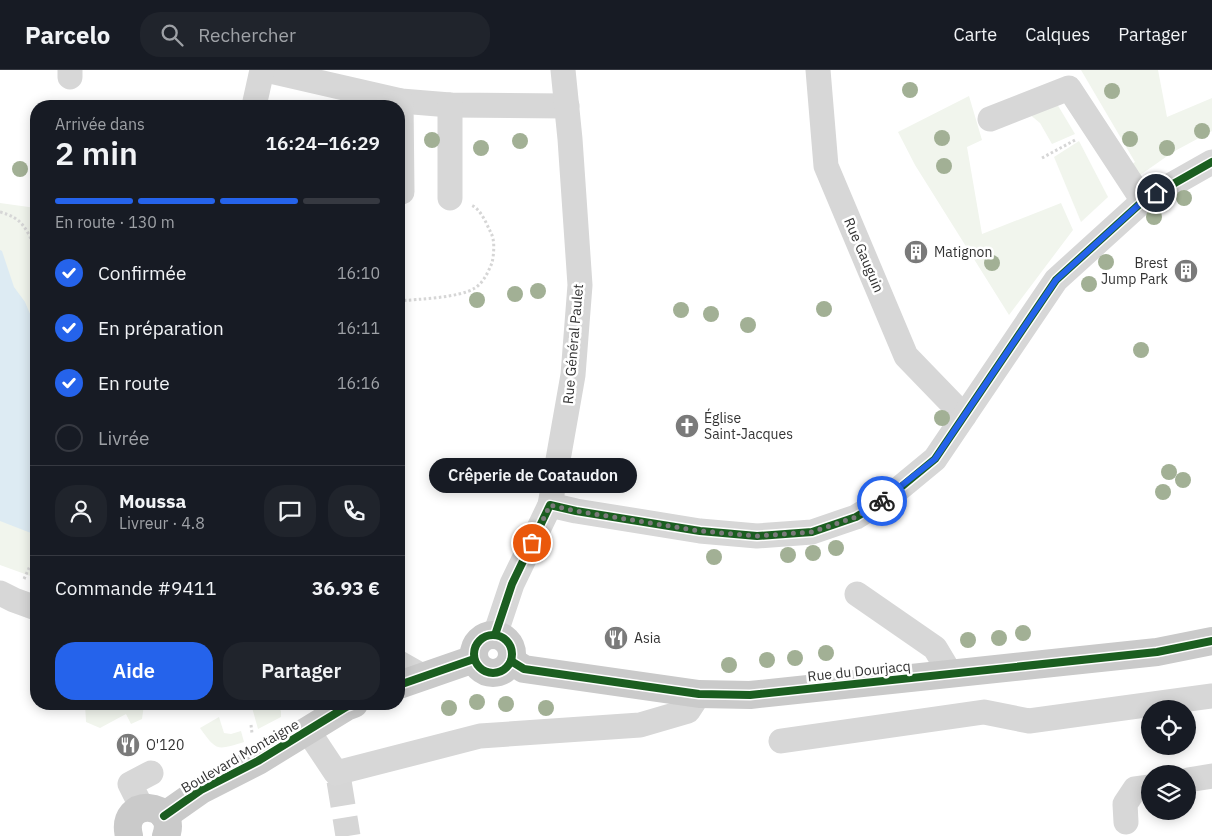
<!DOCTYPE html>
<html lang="fr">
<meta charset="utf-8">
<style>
:root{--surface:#171b24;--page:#20242c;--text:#f1f3f6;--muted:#9ea1a6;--line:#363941;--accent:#2563eb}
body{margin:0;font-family:"IBM Plex Sans",sans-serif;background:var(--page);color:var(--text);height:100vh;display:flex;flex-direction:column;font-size:19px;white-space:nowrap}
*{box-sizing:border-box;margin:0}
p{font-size:16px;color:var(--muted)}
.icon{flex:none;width:28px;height:28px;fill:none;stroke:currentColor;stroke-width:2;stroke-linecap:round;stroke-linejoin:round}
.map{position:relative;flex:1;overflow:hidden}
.sheet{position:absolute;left:30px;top:30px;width:375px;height:610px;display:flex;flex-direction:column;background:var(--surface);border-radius:20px;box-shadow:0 2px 12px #0003}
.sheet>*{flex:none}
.controls{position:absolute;left:1141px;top:630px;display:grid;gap:10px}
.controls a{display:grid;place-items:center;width:55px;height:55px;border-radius:50%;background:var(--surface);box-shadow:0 2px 12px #0003;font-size:25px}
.pin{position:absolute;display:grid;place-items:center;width:42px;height:42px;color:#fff;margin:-21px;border:2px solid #fff;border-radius:50%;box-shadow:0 1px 5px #0007}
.courier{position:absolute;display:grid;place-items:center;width:50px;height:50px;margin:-25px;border:4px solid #2563eb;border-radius:50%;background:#fff;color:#222;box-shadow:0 1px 6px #0007}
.bubble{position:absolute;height:35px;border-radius:18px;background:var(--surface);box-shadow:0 2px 12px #0003;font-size:16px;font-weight:600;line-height:35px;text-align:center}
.head em{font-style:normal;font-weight:600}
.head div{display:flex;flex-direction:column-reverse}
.head{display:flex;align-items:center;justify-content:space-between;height:85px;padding:0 25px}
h1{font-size:32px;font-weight:600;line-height:38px}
.bar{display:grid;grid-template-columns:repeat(4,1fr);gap:8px 5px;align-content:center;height:60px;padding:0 25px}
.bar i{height:6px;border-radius:4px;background:var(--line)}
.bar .selected{background:var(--accent)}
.bar p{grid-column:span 4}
.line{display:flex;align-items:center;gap:12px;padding:0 25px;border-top:1px solid var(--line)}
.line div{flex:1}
.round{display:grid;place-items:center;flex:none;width:52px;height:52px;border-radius:20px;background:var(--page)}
ol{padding:0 25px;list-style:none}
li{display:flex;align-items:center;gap:15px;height:55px}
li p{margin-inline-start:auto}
li .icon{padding:5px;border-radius:50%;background:var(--accent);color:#fff;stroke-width:4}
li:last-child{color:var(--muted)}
li i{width:28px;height:28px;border:2px solid var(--line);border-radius:50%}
.cta{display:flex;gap:10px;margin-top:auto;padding:10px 25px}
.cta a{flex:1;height:58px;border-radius:20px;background:var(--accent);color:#fff;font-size:20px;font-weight:600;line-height:58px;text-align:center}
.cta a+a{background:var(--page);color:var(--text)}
header{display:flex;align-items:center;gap:30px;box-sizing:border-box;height:70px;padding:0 25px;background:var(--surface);border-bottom:1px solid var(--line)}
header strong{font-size:24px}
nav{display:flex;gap:28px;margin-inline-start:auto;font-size:18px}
.search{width:350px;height:45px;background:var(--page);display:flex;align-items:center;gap:12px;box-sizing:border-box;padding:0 18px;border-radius:20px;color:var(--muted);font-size:19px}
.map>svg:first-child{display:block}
</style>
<header>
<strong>Parcelo</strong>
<div class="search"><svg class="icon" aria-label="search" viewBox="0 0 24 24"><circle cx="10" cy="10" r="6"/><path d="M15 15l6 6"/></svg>Rechercher</div>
<nav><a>Carte</a><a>Calques</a><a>Partager</a></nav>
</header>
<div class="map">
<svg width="1212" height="766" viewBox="0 0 1212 766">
<rect width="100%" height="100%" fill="#fff"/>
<g fill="#f1f5ed">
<polygon points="1081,0 1158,0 1167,47 1212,28 1212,61 1173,82 1133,110 1126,99 1135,92"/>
<polygon points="969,26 982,70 967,77 982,164 1061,133 1073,160 1009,245 915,95 898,62"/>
<polygon points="1057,34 1075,64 1052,74 1040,53 1028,43"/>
<polygon points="1079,71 1108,127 1081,152 1054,87"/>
<polygon points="0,133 36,138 36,508 0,495"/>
<polygon points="85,634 144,634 142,649 131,654 126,644 100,658 86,652"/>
<polygon points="251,634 276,634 281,641 281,647 258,659"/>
<path d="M219,647l5,16 7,1 10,-3 3,11c-27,8 -27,10 -44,-14z"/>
</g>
<polygon fill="#ddebf3" points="0,180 2,181 14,217 25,232 36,258 36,339 30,357 31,394 36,400 36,465 0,451"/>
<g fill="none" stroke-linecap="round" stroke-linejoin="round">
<polyline stroke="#d6d6d6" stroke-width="25" stroke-dasharray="25 12" stroke-linecap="butt" points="339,711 348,766"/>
<g stroke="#d6d6d6" stroke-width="3" stroke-dasharray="2.5 2.5" stroke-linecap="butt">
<polyline points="1042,88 1077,69"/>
<path d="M0,142c23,6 26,17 36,37"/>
<path d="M399,231c19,-2 60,-3 76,-13 9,-6 13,-16 17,-25 2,-9 3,-23 -1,-30 -5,-10 -10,-24 -20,-28"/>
<polyline points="24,509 30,496"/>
<polyline points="251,655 252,663"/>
</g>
<g stroke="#d7d7d7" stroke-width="25">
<polyline points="266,0 401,31 450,35 567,36"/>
<polyline points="818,0 826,96 906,286 964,346"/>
<polyline points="70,7 70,0"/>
<polyline points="450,35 450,128"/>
<polyline points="254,36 262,0"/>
<polyline points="990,49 1069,18 1143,131"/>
<polyline points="399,123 402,122 401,31"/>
<polyline points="550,435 576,441 700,461 757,466 812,462 856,447 889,427 935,389 1056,210 1143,131 1212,92"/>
<polyline points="0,523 14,530 36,538"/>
<polyline points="857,524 935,578 950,603"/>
<polyline points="495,565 512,514 550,435 573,305 580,215 570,69 563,0"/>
<polyline points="399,593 422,606"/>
<polyline points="308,661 336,703 480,666 640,655 688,641 699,624"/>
<polyline points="781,671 984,642 1029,651 1212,626"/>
<polyline points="1188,710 1212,706"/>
<polyline points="142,738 130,714 151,703"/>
<polyline points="1126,752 1125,734 1135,719 1150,717"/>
</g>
<g stroke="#cacaca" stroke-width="28">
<circle cx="493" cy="584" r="19"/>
<polyline points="511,591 524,599 699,624 750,625 1157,582 1212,571"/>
<polyline points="399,615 474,589"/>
<polyline points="164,746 201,720 258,691 346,637 354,634"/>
<path d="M129,766c-10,-40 50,-35 37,0"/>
</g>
<g stroke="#fff" stroke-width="11">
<g id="cycleway">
<circle cx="493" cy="584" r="19"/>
<polyline points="495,565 512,514 550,435 576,441 700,461 757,466 812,462 856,447 889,427 935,389 1056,210 1143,131 1212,92"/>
<polyline points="511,591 524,599 699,624 750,625 1157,582 1212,571"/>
<polyline points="399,615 474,589"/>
<polyline points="164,746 201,720 258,691 346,637 354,634"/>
</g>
</g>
<use href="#cycleway" stroke="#1b5e20" stroke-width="8"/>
</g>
<g fill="#a2b095">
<circle cx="910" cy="20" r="8"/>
<circle cx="1112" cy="21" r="8"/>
<circle cx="1202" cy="61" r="8"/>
<circle cx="942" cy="68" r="8"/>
<circle cx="1130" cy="69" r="8"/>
<circle cx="432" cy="70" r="8"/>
<circle cx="520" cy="71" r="8"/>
<circle cx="481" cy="78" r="8"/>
<circle cx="1167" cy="78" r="8"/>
<circle cx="944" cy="96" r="8"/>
<circle cx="20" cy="99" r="8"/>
<circle cx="1184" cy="128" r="8"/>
<circle cx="1154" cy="147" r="8"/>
<circle cx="1106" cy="192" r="8"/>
<circle cx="992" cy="193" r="8"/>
<circle cx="1089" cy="214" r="8"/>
<circle cx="538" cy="221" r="8"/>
<circle cx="515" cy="224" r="8"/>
<circle cx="477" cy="230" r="8"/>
<circle cx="824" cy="239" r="8"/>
<circle cx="681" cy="240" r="8"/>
<circle cx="711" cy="244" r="8"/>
<circle cx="748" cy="255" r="8"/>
<circle cx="1141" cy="280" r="8"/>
<circle cx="942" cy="348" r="8"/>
<circle cx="1169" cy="402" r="8"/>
<circle cx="1183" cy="410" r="8"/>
<circle cx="1163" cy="422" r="8"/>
<circle cx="836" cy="478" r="8"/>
<circle cx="813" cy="483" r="8"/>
<circle cx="788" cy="485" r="8"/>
<circle cx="714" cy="487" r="8"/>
<circle cx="1023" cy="563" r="8"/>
<circle cx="999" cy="568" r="8"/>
<circle cx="968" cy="570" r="8"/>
<circle cx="826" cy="583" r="8"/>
<circle cx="795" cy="588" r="8"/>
<circle cx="767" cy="590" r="8"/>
<circle cx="729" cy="595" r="8"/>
<circle cx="477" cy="632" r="8"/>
<circle cx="506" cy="634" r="8"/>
<circle cx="449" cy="638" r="8"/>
<circle cx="546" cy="638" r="8"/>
</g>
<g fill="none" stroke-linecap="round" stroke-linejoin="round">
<polyline stroke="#7a7a7a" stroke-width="5" stroke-dasharray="0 9" points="532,473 550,435 576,441 700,461 757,466 812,462 856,447 882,431"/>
<polyline stroke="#2563eb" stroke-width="6" points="882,431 935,389 1056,210 1143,131 1156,123"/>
</g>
<defs>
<g id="building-disc" transform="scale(1.25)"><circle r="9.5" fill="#7a7a7a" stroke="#fff"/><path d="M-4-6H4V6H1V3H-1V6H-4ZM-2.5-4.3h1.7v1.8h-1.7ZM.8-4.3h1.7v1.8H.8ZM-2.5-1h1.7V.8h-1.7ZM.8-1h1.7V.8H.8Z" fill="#fff"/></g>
<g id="church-disc" transform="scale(1.25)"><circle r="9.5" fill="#7a7a7a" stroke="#fff"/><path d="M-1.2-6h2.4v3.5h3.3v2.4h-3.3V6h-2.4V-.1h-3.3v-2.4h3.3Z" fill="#fff"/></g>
<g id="restaurant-disc" transform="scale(1.25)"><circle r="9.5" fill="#7a7a7a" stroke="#fff"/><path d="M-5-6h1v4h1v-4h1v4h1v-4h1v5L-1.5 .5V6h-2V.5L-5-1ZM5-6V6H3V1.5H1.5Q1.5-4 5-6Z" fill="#fff"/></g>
</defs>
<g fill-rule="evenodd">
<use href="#building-disc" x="916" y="182"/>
<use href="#building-disc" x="1186" y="201"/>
<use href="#church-disc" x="687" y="356"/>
<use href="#restaurant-disc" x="616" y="568"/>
<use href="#restaurant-disc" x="128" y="675"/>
</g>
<g text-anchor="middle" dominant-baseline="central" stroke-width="5" stroke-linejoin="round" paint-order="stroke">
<g font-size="14" fill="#333" stroke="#fff" text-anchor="start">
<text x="934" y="182">Matignon</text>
<text x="1168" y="193" text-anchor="end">Brest<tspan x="1168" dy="16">Jump Park</tspan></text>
<text x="704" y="348">Église<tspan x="704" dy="16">Saint-Jacques</tspan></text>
<text x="634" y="568">Asia</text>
<text x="146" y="675">O'120</text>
</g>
<g font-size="14" fill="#333" stroke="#fff">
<text transform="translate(864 185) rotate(67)">Rue Gauguin</text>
<text transform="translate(573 274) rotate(-85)">Rue Général Paulet</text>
<text transform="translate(859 601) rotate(-6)">Rue du Dourjacq</text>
<text transform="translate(240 686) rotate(-30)">Boulevard Montaigne</text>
</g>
</g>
</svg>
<div class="controls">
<a><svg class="icon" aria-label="locate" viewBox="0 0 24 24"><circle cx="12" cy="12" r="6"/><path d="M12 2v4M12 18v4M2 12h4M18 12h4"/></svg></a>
<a><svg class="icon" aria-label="layers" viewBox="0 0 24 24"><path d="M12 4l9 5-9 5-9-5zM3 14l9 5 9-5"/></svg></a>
</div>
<div class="pin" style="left:532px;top:473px;background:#ea580c"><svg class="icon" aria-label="bag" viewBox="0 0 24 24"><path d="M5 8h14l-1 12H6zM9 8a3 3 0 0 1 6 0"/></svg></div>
<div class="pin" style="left:1156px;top:123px;background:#1f2937"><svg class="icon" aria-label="home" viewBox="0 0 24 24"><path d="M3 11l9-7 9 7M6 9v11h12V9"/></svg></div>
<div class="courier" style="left:882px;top:431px"><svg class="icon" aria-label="bike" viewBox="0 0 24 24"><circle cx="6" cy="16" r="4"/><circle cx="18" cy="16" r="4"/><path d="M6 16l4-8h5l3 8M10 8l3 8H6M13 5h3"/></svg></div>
<div class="bubble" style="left:429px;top:388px;width:208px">Crêperie de Coataudon</div>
<section class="sheet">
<div class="head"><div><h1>2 min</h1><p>Arrivée dans</p></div><em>16:24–16:29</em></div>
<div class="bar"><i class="selected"></i><i class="selected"></i><i class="selected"></i><i></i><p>En route · 130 m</p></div>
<ol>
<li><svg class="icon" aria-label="check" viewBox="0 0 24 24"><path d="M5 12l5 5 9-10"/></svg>Confirmée<p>16:10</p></li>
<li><svg class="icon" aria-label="check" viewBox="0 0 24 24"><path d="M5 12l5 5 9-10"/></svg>En préparation<p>16:11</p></li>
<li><svg class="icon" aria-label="check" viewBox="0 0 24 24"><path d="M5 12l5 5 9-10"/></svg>En route<p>16:16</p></li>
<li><i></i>Livrée</li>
</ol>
<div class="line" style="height:90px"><a class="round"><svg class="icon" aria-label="person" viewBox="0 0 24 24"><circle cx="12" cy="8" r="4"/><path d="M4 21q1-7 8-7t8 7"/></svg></a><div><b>Moussa</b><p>Livreur · 4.8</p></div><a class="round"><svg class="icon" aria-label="chat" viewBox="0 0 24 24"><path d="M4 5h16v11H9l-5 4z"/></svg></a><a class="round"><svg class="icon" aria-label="phone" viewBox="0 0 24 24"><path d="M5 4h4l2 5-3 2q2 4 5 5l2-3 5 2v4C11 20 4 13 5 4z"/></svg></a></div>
<div class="line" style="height:65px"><div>Commande #9411</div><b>36.93 €</b></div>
<div class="cta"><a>Aide</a><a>Partager</a></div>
</section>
</div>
